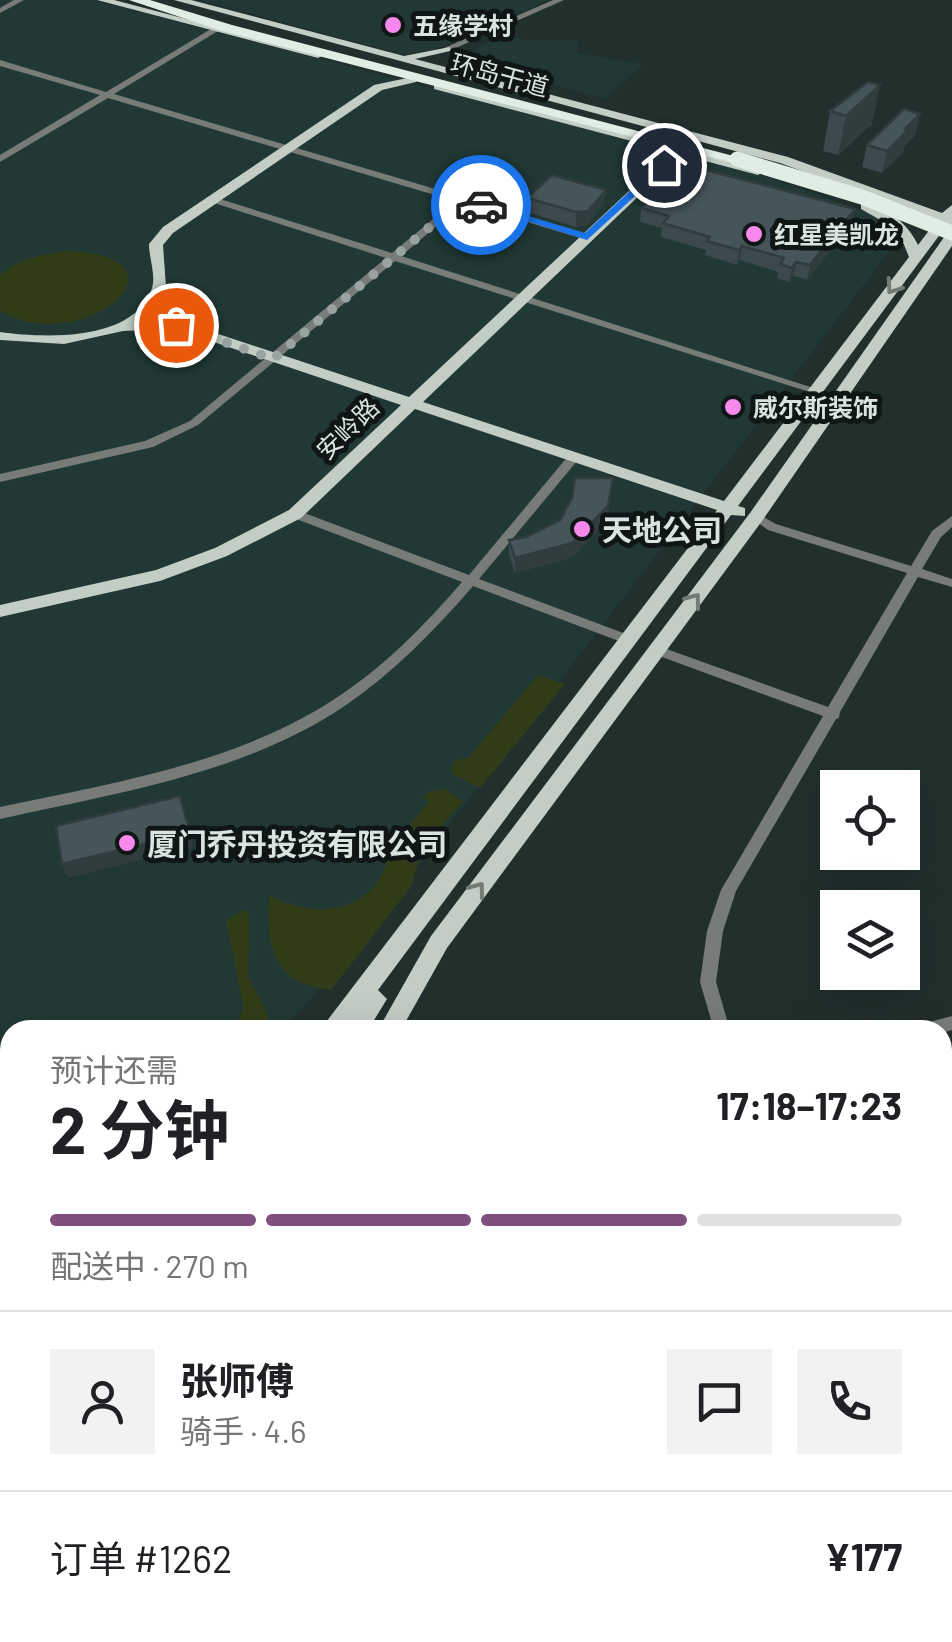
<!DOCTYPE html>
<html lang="zh">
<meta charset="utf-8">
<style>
:root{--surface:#fff;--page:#f2f2f2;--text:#202124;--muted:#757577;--line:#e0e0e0;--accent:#814f7e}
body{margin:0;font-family:Barlow,"Noto Sans SC",sans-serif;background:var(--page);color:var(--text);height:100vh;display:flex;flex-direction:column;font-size:38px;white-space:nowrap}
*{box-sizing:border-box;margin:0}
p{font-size:32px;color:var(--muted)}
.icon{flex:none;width:55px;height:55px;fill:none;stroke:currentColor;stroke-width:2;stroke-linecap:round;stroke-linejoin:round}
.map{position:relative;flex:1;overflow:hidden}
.sheet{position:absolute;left:0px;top:1020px;width:952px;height:622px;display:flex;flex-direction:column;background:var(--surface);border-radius:30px 30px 0 0;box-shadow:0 10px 40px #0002}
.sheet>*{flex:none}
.fabs{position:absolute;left:820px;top:770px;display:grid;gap:20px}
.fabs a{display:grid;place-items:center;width:100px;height:100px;border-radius:0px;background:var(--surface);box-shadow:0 10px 40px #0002;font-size:50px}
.pin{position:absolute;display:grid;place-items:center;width:85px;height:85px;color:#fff;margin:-42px;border:5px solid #fff;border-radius:50%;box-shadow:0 2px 10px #0007}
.courier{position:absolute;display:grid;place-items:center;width:100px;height:100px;margin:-50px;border:8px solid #1a73e8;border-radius:50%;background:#fff;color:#222;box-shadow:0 2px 12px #0007}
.overview em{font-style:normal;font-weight:700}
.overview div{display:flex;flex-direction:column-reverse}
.overview{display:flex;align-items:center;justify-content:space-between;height:170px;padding:0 50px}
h1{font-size:65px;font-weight:700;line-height:75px}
.bar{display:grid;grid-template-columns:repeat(4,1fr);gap:15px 10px;align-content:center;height:120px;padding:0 50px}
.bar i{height:12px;border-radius:8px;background:var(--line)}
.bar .selected{background:var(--accent)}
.bar p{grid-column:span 4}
.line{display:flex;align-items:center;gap:25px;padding:0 50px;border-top:2px solid var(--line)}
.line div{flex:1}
.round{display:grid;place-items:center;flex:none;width:105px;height:105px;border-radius:0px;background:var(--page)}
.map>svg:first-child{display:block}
</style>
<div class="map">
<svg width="952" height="1642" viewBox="0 0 952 1642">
<rect width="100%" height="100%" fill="#212f2d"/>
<g fill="#213834">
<polygon points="0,0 94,0 759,174 878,216 894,233 896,243 338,969 283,1030 10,1030 10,1129 0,1131"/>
<polygon points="200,0 549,0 434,50 402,54"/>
<polygon points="506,34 523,40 578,40 577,53 642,64 606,99 456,58"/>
<polygon points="10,1511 10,1632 266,1632 268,1642 0,1642 0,1514"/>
</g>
<g fill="#313d19">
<path d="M68,251c135,7 12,109 -68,60v-36c19,-17 44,-21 68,-24z"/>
<polygon points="538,675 565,684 480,788 452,774 453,761 468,758"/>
<path d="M445,789l18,12 -42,50 -10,36 -80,103c-10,-2 -22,-3 -31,-8 -31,-14 -35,-59 -30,-86 39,19 88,21 112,-21 5,-10 5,-21 11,-30 11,-15 24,-29 36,-43l-6,-5 7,-6z"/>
<polygon points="245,910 249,916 248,977 268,1014 270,1030 243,1030 238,1023 243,1007 226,920"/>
</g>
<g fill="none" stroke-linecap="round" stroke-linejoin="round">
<g fill="#777c78" fill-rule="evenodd">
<polygon points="14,0 24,0 0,13 0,8"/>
<polygon points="553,0 564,0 449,51 442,49"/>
<polygon points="211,29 218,31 114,94 591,235 592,237 587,240 464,203 401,256 823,391 817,394 813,393 395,261 198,425 153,447 0,482 0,474 145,441 190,421 386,258 211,202 211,198 217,198 392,253 455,201 108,98 0,162 0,155 100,95 0,66 0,60 106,92"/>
<path d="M573,454l4,1v6l-98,118 155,58 2,3 -2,3h-10l-151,-57c-38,44 -79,86 -127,119 -101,69 -230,88 -346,114v-12c113,-24 234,-43 333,-107 49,-31 91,-74 129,-118l-171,-65v-6h8l170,64 100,-120z"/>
<polygon points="756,513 776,524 911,566 932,531 952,516 952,527 941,537 922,569 952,579 952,587 918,577 840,712 839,718 836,719 736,891 723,931 716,982 730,1030 714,1030 700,982 707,931 721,890 823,716 651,653 649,650 651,647 661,647 828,707 907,573 768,530 750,517"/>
<polygon points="952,1016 952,1030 942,1033 942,1030 916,1030 918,1025"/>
<polygon points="952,1484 952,1504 942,1507 942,1486"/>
<polygon points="10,1486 10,1506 0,1509 0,1489"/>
<polygon points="942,1531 950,1533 952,1539 952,1573 944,1570 942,1566"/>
<polygon points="281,1632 303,1632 305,1642 283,1642"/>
</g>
<g fill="#c2cdc5" fill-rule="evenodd">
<polygon points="97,0 114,0 324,55 318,58"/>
<path d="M174,0h17l213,56 46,-9v4l-35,8 373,98 154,56 10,-8v21l-5,-1 -209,281 7,2v8l-14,-1 -353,475 9,9 -19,31h-48l397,-520 -302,-101 -114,109 -74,38 -67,25 -160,36v-12l156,-35 59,-22 74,-38 112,-105 -226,-76 -52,2 -59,13 -64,-4v-8c44,6 131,10 151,-41 6,-14 -2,-32 -2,-47l14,-17 211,-142 38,-8 6,3 -2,2 -34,8 -209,143 -10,12 3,42 16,35 227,75 251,-235 21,-8 -247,-65v-4l328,83 2,3 -6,4 -64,-17 -26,10 -245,234 301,99 185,-244 -11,-27 -37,-21v-6c24,0 48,22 57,42l19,-25 -157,-57zM159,302l8,19 -27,1z"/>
<polygon points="952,232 952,246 762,521 447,948 401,1030 378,1030 431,936 750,513 947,233"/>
<polygon points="10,1152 10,1216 0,1218 0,1154"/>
<polygon points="580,1632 638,1632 642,1642 584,1642"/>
<polygon points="647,1632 697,1632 701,1642 651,1642"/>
</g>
<polygon fill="#e0ede4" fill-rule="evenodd" points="129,0 150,0 232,25 745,159 737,164 222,31"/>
<polyline stroke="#e0ede4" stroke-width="15" points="737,159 862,197 952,233"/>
</g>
<g fill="#3c494d">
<polygon points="830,111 872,124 838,155 823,151"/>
<polygon points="920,114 915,135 904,147 903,152 882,173 862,167 867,145"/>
<polygon points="527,198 604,204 587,225 576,227 527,212"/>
<polygon points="641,208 855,209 852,224 807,280 794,276 789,282 777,278 778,272 740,260 737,265 705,255 706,250 661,237 662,228 640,222"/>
<polygon points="613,478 607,521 571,558 515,573 509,555 509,540 526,537 560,520"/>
</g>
<g fill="#313c3e">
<polygon points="880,85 872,124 838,155 846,116"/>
<polygon points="920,114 915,135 904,147 903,152 882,173 887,151 905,129"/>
<polygon points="606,190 604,204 587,225 576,227 576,212"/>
<polygon points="855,209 852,224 807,280 810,265"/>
<polygon points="742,246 740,260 737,265 739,250"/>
<polygon points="796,262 794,276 789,282 792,268"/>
<polygon points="613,478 607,521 571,558 515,573 515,558"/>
<polygon points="190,833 193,847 68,878 62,864"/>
</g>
<g fill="#465559" stroke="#313c3e" stroke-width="2.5">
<polygon points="868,82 880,85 846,116 830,111"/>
<polygon points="904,109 920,114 905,129 908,130 887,151 867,145"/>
<polygon points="687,165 855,209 810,265 796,262 792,268 780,264 784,258 742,246 739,250 707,241 710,237 663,223 669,216 641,208"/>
<polygon points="552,175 606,190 588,211 576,212 527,198"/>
<polygon points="575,478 613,478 608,506 572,543 515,558 509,540 526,537 560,520 572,498"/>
<polygon points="180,796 190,833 62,864 56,826"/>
</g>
<defs><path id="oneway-chevron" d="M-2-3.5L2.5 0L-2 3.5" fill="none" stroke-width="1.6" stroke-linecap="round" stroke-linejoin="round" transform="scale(2.5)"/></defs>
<g stroke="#727b76">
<use href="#oneway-chevron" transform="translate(893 287) rotate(125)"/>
<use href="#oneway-chevron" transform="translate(694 600) rotate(-53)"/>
<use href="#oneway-chevron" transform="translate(478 889) rotate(-53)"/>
</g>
<polygon fill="#1a73e8" points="660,163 669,165 587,240 476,205 485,203 585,233"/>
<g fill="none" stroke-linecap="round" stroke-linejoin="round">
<polyline stroke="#99a4a2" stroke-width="10" stroke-dasharray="0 18" points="176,325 273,359 463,199 481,205"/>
</g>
<g fill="#f788ec" stroke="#101615" stroke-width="4">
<circle cx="393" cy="25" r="10"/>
<circle cx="754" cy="234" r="10"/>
<circle cx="733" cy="407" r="10"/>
<circle cx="582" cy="529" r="10"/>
<circle cx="127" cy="843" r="10"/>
</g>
<g text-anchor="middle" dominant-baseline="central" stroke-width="10" stroke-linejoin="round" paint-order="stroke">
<g font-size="25" font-weight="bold" fill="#dae3e1" stroke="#101615" text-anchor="start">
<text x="413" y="25">五缘学村</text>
<text x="774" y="234">红星美凯龙</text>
<text x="753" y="407">威尔斯装饰</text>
</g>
<g font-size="25" fill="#dae3e1" stroke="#101615">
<text transform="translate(500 74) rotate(15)">环岛干道</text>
<text transform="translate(347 428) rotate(-44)">安岭路</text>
</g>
<g font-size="30" font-weight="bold" fill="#dae3e1" stroke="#101615" text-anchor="start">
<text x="602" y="529">天地公司</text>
<text x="147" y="843">厦门乔丹投资有限公司</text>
</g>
</g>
</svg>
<div class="fabs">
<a><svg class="icon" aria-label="locate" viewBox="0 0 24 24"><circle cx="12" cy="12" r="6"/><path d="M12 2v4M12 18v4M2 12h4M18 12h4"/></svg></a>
<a><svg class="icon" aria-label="layers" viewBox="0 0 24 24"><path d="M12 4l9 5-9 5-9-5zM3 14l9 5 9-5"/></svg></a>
</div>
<div class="pin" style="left:176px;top:325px;background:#ea580c"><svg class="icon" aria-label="bag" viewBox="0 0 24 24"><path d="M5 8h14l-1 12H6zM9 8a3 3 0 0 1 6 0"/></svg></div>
<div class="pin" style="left:664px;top:165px;background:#1f2937"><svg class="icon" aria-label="home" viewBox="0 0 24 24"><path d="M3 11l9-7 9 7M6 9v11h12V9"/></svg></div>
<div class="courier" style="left:481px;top:205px"><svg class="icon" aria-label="car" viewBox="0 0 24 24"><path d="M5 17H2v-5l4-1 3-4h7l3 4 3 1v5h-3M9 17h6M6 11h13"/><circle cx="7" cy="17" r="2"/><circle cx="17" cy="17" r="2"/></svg></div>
<section class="sheet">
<div class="overview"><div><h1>2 分钟</h1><p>预计还需</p></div><em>17:18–17:23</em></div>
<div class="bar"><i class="selected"></i><i class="selected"></i><i class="selected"></i><i></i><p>配送中 · 270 m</p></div>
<div class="line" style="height:180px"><a class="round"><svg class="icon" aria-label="person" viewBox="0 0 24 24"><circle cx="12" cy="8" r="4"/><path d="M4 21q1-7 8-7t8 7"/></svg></a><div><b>张师傅</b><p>骑手 · 4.6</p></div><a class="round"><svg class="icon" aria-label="chat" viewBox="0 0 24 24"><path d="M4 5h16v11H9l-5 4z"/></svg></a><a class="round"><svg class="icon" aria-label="phone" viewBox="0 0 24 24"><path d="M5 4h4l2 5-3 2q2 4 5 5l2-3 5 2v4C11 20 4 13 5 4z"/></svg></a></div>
<div class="line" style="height:130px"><div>订单 #1262</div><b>¥177</b></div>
</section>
</div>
